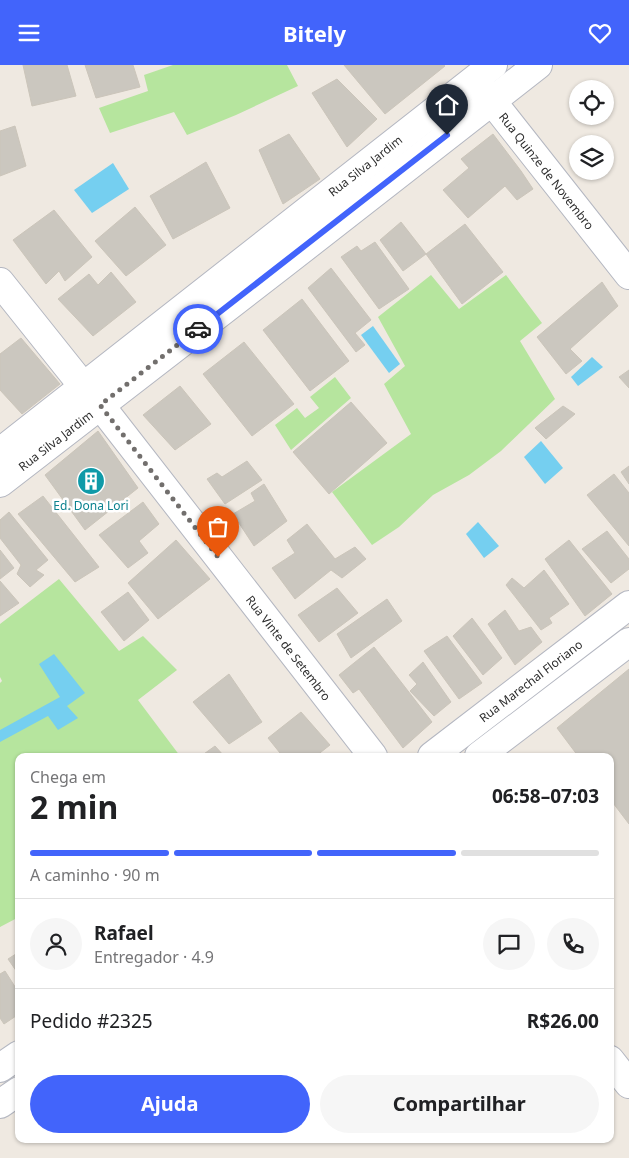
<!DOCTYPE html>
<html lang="pt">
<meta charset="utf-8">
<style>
:root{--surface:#fff;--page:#f6f6f6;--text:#202124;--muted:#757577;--line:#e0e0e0;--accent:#4264fb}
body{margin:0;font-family:"Noto Sans",sans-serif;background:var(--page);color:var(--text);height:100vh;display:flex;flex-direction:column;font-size:19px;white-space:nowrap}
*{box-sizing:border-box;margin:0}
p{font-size:16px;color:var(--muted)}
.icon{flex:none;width:28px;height:28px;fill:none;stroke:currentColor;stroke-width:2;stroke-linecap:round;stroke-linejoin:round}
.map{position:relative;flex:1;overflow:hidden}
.side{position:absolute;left:15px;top:688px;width:599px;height:390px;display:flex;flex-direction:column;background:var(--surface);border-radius:10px;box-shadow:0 1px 4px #0004}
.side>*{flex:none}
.fabs{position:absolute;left:569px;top:15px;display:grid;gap:10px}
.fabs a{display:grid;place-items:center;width:45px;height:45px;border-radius:50%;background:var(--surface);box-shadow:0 1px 4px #0004;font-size:25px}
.pin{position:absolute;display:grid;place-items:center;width:42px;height:42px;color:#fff;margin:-51px -21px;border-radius:50% 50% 50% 0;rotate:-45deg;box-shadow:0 0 5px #0007}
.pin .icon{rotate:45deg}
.courier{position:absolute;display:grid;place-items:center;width:50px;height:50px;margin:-25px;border:4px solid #4264fb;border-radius:50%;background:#fff;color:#222;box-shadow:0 1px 6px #0007}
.overview em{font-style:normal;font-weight:700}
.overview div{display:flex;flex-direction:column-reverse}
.overview{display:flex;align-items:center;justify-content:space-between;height:85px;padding:0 15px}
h1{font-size:32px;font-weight:700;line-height:38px}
.bar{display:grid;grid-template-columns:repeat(4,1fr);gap:8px 5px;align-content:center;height:60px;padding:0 15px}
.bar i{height:6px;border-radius:4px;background:var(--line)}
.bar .selected{background:var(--accent)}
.bar p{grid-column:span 4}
.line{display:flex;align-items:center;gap:12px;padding:0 15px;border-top:1px solid var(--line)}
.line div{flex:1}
.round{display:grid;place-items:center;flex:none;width:52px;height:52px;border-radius:26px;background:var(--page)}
.cta{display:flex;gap:10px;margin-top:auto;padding:10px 15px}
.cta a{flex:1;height:58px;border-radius:30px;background:var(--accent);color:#fff;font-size:20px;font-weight:700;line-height:58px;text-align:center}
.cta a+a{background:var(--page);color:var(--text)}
header{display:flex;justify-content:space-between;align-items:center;height:65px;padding:0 15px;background:var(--accent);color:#fff;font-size:22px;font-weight:700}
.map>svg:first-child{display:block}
</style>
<header><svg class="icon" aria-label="menu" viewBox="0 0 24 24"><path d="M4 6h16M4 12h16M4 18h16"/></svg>Bitely<svg class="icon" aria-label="heart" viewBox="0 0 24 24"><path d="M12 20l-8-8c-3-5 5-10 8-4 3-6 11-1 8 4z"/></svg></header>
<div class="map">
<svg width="629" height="1093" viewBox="0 0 629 1093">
<rect width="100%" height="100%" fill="#efe9e1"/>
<g fill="#b6e59e">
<polygon points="173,0 287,0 298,21 236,50 187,70 174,47 110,68 99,43 148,26 144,10"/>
<polygon points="431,210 459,244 506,210 542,258 520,276 555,334 501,386 469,410 433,430 399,462 372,480 332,427 411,369 384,319 405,301 378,252"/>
<polygon points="335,312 351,333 291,385 275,360 297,343 305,353 319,343 310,332"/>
<polygon points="59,514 119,586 143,571 177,605 138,635 180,691 19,691 19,852 0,862 0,618 2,616 0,612 0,559"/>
</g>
<g fill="#75cff0">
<polygon points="113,98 129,124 92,148 74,125"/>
<polygon points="373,261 400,299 389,308 361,270"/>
<polygon points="592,292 603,302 578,321 571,312"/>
<polygon points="541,376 563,403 545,419 524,392"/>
<polygon points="478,457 499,481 484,493 466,469"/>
<polygon points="54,589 85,628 67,641 78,653 58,665 48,651 0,677 0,665 60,632 39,599"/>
</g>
<g fill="#cbc7bf" stroke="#cbc5ba">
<polygon points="23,0 67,0 76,31 32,41"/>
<polygon points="85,0 133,0 140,22 96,33"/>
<polygon points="344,0 444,0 445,1 385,49"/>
<polygon points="337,14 377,54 347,82 312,28"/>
<polygon points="15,61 26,101 0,111 0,66"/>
<polygon points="289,69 320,114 283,139 259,85"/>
<polygon points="493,69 521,106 533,124 517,135 505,121 468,153 443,125 469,103 461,94"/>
<polygon points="206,97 230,143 173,174 150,131"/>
<polygon points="135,142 166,180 126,211 95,176"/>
<polygon points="54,145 92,192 65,216 59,206 46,219 13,175"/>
<polygon points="401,157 426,189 403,206 380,175"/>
<polygon points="465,159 503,207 462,239 426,189"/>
<polygon points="375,177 409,224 379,244 341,192 357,181 361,186"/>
<polygon points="331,203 371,255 355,268 365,280 356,287 308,223"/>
<polygon points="111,207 136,237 93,271 58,234 89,209 98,220"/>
<polygon points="602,217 618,241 570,284 582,296 566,309 537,272"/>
<polygon points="302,234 349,296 310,326 263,265"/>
<polygon points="21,273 60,319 22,349 0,325 0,289"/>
<polygon points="244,277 294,339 252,371 203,309"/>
<polygon points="629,305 629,323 619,312"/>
<polygon points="180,321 211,359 175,385 143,350"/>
<polygon points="351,337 387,378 329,429 293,387"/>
<polygon points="563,341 575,349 546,374 535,363"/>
<polygon points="98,366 138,423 85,465 45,410"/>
<polygon points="247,396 262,415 225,439 207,414 217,408 222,412"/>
<polygon points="629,401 629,419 621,407"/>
<polygon points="614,409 629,428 629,481 587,430"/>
<polygon points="264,419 287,456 254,481 233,449 255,436 251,428"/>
<polygon points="43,431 99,502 75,517 18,449"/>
<polygon points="143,437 159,459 139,476 148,488 128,503 99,470"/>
<polygon points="9,447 48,495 36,505 44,510 30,522 17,509 21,500 0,473 0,455"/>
<polygon points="307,459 335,494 355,482 366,494 342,513 331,505 295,534 272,503 295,488 287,475"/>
<polygon points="607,466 629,494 629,504 611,518 582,484"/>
<polygon points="176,475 210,514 158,554 128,518"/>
<polygon points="569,475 612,529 585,551 545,494"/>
<polygon points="0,485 14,503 0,514"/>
<polygon points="544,505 569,539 549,553 552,558 541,565 506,520 512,513 524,523"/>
<polygon points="0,516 19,538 0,551"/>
<polygon points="337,523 358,548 319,577 298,550"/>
<polygon points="128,527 149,555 124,576 101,547"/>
<polygon points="387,534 402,556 351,593 337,569"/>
<polygon points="505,545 519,566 531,562 542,577 515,600 488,559"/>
<polygon points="472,553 502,593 483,610 453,571"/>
<polygon points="447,571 482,618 459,634 424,586"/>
<polygon points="374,582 432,657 403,683 359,624 353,628 339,610"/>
<polygon points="423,597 451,637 434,651 410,626 417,619 409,610"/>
<polygon points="629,604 629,759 610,734 610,691 578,691 557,663"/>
<polygon points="229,609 262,657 229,679 193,637"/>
<polygon points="301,647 330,680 316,691 274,691 280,688 268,673"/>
<polygon points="215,681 224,691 201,691"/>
<polygon points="19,887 19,910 8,894"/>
<polygon points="5,906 19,928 19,949 4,959 0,953 0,909"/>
</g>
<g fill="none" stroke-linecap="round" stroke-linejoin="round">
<g stroke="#b4b7c1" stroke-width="30">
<g id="minor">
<path id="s1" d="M480,21l149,189"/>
<path id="s2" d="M0,217l83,104 17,19 273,351"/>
<path id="s3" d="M0,387l493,-387"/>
<path id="s4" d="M0,418l282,-218 256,-200"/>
<path id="s5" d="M432,691l197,-151"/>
<polyline points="479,691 629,577"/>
<polyline points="610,995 629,1019"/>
<polyline points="0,1003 19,990"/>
<polyline points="0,1039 19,1026"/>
</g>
</g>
<use href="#minor" stroke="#fff" stroke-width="28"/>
</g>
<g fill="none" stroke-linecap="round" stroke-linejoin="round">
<polyline stroke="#726f6d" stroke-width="5" stroke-dasharray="0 9" points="198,264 100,340 218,492"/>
<polyline stroke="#4264fb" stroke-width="6" points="198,264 447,70"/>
</g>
<defs>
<g id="building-disc" transform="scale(1.4375)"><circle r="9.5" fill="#0f9aa8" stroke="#fff"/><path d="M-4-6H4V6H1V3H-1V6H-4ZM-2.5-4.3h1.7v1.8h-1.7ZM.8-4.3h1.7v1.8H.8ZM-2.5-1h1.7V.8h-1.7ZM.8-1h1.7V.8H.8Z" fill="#fff"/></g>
</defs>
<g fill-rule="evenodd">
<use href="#building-disc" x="91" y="416"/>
</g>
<g text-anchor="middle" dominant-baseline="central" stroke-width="5" stroke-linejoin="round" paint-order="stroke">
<g font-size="12" fill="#2e2e2e" stroke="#fff">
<text stroke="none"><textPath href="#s3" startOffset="464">Rua Silva Jardim</textPath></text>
<text stroke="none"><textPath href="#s1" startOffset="108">Rua Quinze de Novembro</textPath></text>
<text stroke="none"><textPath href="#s4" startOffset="70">Rua Silva Jardim</textPath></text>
<text stroke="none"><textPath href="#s2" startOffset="466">Rua Vinte de Setembro</textPath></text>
<text stroke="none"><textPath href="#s5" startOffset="124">Rua Marechal Floriano</textPath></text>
</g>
<g font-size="12" fill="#0d838f" stroke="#fff">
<text x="91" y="440">Ed. Dona Lori</text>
</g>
</g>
</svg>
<div class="fabs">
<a><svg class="icon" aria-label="locate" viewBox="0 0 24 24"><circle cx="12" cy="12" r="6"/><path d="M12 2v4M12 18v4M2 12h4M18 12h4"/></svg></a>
<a><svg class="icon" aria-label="layers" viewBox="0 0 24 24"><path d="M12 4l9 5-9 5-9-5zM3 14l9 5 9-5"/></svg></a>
</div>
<div class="pin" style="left:218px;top:492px;background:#ea580c"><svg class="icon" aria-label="bag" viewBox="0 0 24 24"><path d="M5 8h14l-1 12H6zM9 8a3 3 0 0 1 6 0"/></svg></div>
<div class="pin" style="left:447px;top:70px;background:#1f2937"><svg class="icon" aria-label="home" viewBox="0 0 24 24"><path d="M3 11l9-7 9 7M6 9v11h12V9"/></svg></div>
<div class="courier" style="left:198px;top:264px"><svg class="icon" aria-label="car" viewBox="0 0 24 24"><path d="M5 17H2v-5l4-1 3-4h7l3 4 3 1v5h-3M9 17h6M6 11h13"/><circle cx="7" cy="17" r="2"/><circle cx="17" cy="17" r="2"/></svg></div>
<section class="side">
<div class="overview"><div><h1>2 min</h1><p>Chega em</p></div><em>06:58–07:03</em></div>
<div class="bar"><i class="selected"></i><i class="selected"></i><i class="selected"></i><i></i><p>A caminho · 90 m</p></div>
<div class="line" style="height:90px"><a class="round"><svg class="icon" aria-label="person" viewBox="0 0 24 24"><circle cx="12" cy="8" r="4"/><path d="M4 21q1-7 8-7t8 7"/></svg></a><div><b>Rafael</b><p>Entregador · 4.9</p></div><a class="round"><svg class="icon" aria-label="chat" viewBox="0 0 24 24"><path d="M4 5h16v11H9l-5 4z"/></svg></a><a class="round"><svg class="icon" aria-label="phone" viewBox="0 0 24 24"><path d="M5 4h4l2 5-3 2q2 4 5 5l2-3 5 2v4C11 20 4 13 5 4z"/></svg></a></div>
<div class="line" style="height:65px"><div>Pedido #2325</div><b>R$26.00</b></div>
<div class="cta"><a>Ajuda</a><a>Compartilhar</a></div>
</section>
</div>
